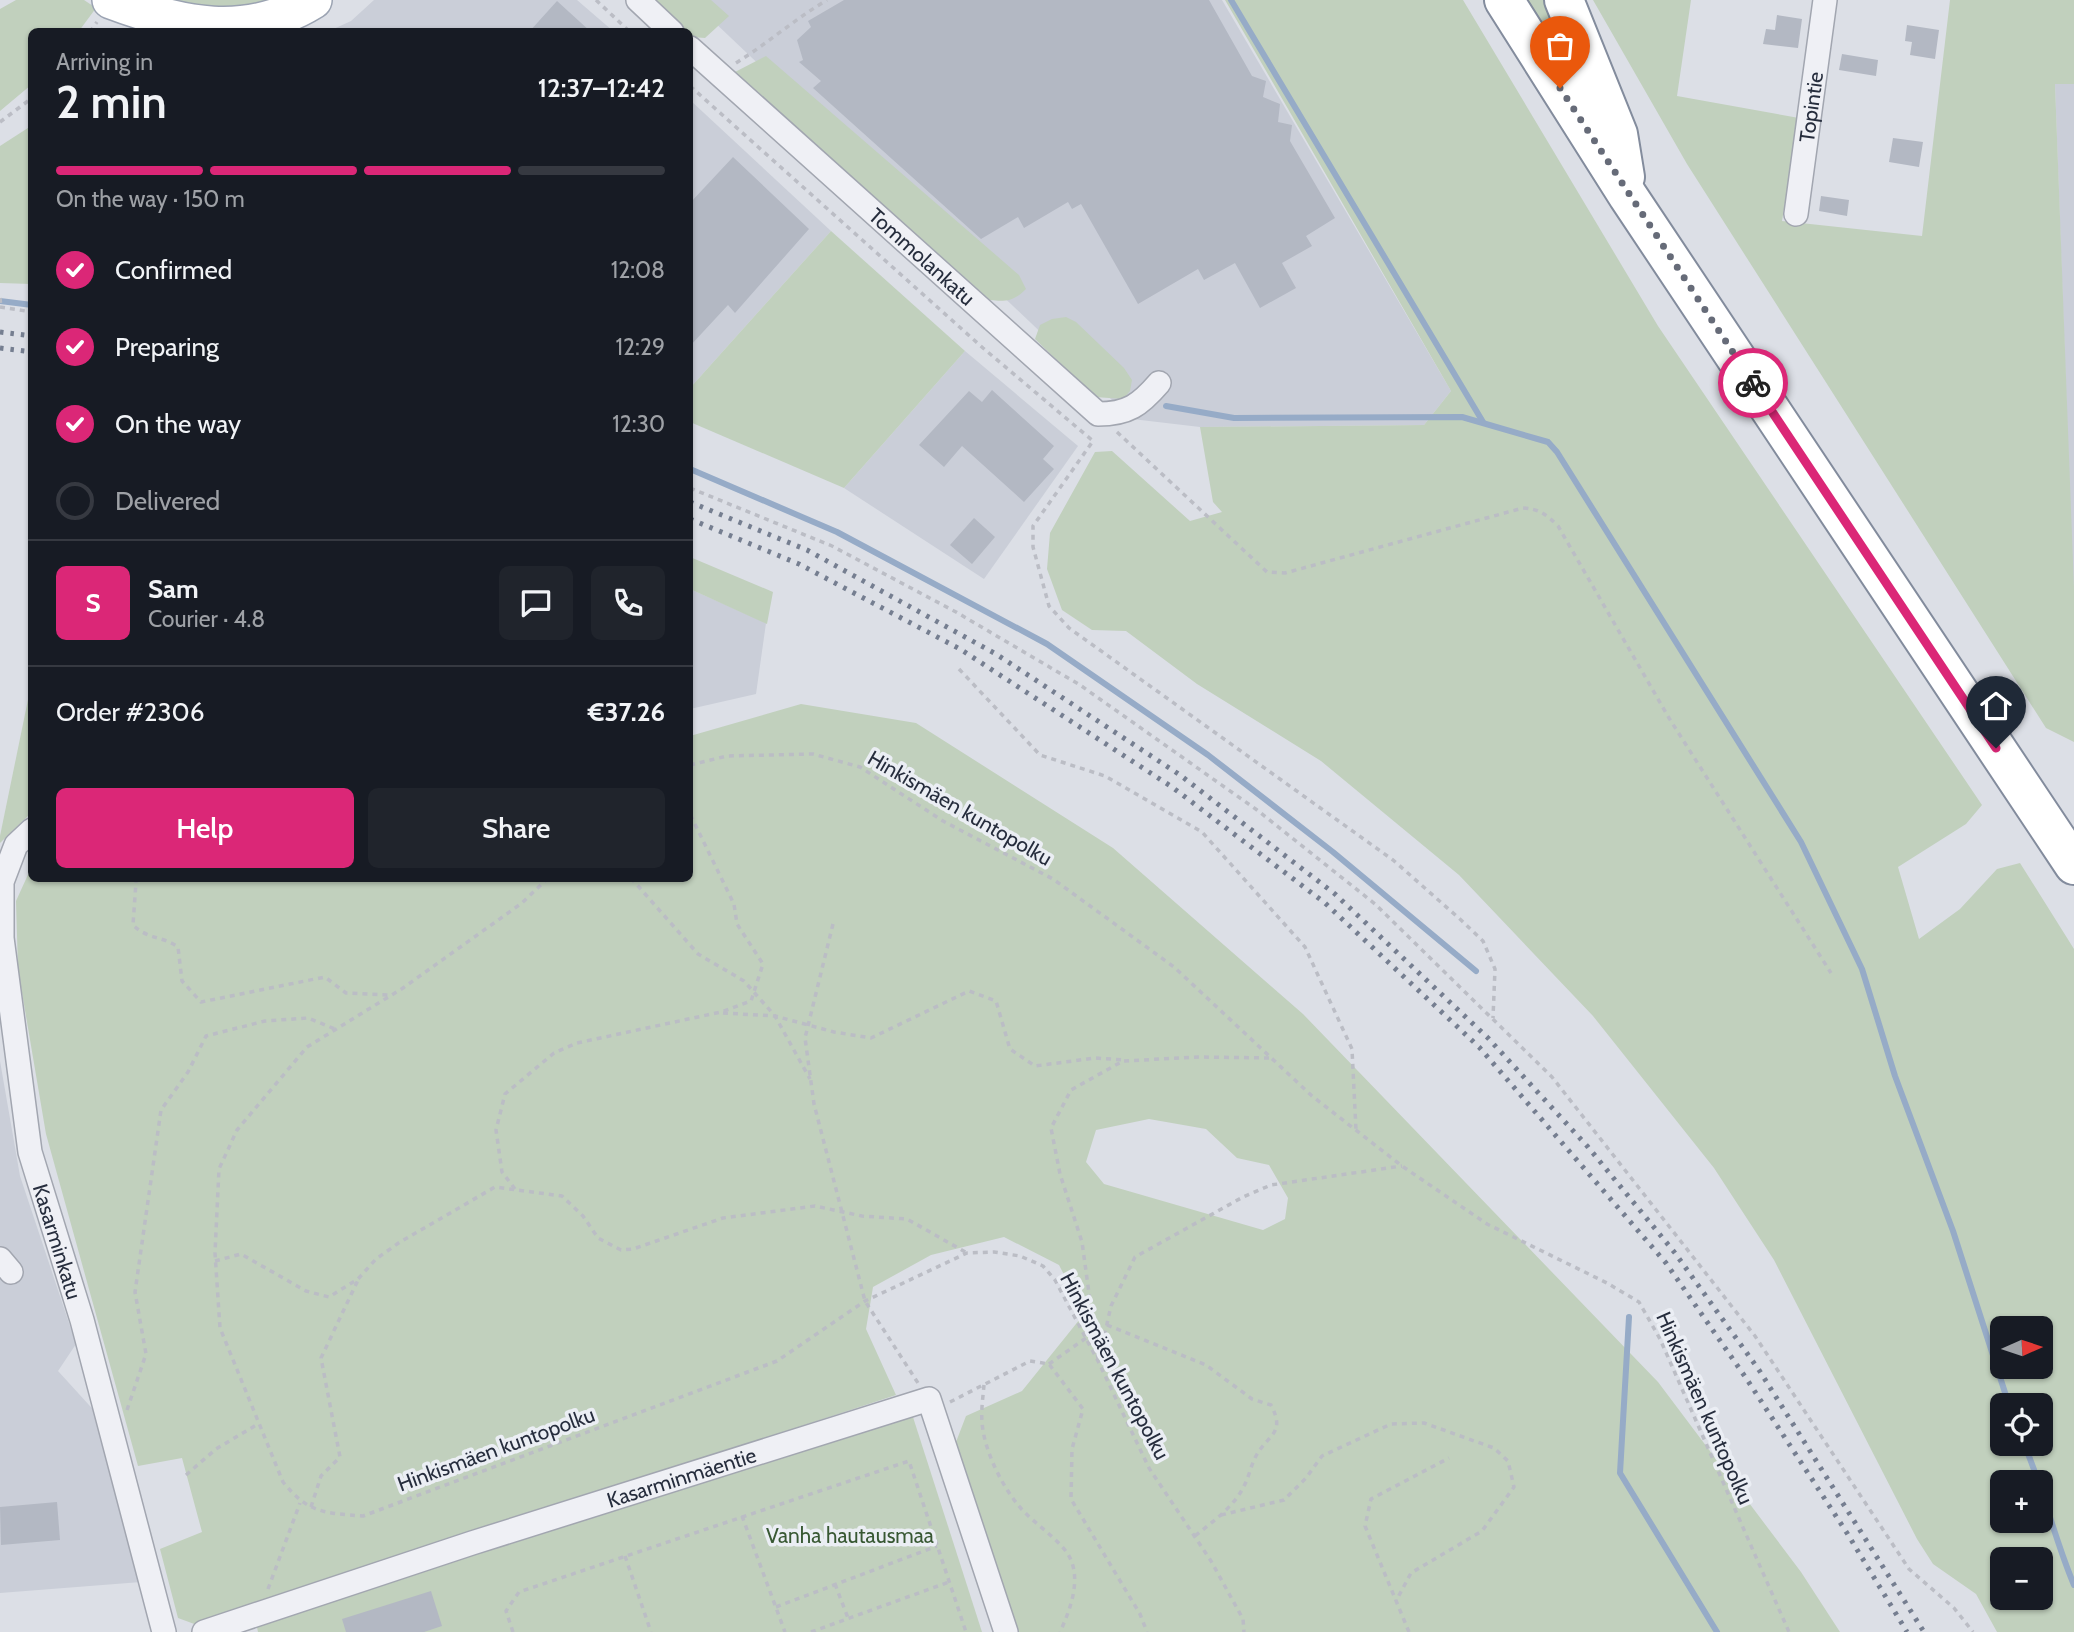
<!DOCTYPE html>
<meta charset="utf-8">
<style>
:root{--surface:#171b24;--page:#20242c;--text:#f1f3f6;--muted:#9ea1a6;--line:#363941;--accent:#db2777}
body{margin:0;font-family:Cabin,sans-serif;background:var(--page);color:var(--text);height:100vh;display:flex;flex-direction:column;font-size:26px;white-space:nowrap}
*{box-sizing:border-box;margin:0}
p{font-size:23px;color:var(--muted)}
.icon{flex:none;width:38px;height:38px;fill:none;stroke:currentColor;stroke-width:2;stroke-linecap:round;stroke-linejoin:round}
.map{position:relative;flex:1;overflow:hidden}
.side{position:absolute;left:28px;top:28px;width:665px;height:854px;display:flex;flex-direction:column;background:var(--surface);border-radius:10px;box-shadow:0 2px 5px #0004}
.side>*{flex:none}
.needle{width:46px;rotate:87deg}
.controls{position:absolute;left:1990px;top:1316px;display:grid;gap:14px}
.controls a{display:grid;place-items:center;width:63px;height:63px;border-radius:10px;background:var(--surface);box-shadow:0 2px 5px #0004;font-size:35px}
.pin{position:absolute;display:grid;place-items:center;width:60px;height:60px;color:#fff;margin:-72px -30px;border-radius:50% 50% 50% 0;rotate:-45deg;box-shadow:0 0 7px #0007}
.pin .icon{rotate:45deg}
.courier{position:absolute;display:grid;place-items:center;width:70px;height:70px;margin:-35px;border:5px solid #db2777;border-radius:50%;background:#fff;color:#222;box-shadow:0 2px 9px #0007}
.summary em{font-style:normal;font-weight:600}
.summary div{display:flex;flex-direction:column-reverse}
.summary{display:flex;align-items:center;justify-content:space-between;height:119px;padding:0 28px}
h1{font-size:46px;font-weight:600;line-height:52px}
.bar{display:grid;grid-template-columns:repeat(4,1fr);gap:10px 7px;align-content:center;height:84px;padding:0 28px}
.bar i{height:9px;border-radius:5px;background:var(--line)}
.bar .on{background:var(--accent)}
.bar p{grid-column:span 4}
.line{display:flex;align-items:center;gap:18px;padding:0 28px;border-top:2px solid var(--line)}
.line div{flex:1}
.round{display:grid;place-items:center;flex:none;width:74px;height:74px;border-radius:10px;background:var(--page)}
ol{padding:0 28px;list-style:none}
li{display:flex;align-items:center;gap:21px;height:77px}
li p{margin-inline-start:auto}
li .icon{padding:7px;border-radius:50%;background:var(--accent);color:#fff;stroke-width:4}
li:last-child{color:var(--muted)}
li i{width:38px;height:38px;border:4px solid var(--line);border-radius:50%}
.action{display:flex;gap:14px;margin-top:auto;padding:14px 28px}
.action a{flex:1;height:80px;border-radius:10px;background:var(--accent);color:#fff;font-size:28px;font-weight:600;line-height:80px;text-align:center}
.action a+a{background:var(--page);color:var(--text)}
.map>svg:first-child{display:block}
</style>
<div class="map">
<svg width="2074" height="1632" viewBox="0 0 2074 1632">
<rect width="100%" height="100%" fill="#dcdfe6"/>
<g fill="#caced8">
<polygon points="374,0 577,0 613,31 327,32 351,21"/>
<polygon points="691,0 1222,0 1451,391 1424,425 1200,427 1132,419"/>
<polygon points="2055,83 2074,84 2074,587 2073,587"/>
<polygon points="690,100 831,231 690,388"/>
<polygon points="965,351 1078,446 984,579 844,488"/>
<polygon points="690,589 766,623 756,694 690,709"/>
<polygon points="0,1061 20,1176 76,1344 58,1371 99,1416 141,1582 0,1593"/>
</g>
<g fill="#c1d0bd" fill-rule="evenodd">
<polygon points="16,0 84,0 96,8 79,31 32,32 31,85 0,111 0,9"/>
<polygon points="165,0 278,0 222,11"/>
<polygon points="655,0 711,0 729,16 705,38 691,37"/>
<path d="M1225,0h238l195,326 324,479 -16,19 -68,43 21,72 41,-30 37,-40 23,-6 54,86v683h-77l-21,-38 -43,-30 -16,-25 -143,-279 -60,-92 -121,-152 -134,-141 -138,-114 -124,-77 -71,-53 -34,-1 -30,-20 -15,-41 3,-36 45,-81 17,-1 78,70 32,-9 -9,-10 -13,-75 224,-2 27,-34zM2002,1328h38v39h-38zM2002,1405h38v39h-38zM2002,1482h38v39h-38zM2002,1559h38v39h-38z"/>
<polygon points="1527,0 1548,0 1597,117"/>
<polygon points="1593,0 1691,0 1677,96 1799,118 1782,221 1922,236 1950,0 2074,0 2074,84 2055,84 2074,589 2074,742 2046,728 1687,164"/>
<path d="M766,56l253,219 7,14c-12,12 -20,13 -36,11l-255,-228z"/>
<polygon points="31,126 31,284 0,283 0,146"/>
<polygon points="831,231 965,351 844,488 690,422 690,388"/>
<polygon points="1066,317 1076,322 1124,368 1132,380 1130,391 1123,399 1095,397 1035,339 1040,325 1052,319"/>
<polygon points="690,557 773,592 767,624 690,589"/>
<polygon points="31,685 31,813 0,843 0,836"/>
<path d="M801,704l115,19 197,125 190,166 355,368 143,190 39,60h-823l-61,-190 10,-26 56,-25 62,-77 -25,-49 -55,-28 -73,18 -58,32 -7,42 30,66 -699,230 -19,-7 -18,-69 42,-17 -20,-74 -44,8 -92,-332 -28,-165 -2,-68 15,-33 1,10h658v-142zM1149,1119l57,10 31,29 32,7 19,33 -3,21 -22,11 -159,-46 -18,-22 10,-32z"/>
<polygon points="912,1414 982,1632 258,1632 256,1623"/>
</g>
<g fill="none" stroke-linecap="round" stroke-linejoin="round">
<g stroke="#96abc7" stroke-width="6">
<polyline points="1231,0 1483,422"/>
<polyline points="0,301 32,305"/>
<polyline points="1166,406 1234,418 1462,417 1548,442 1557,452 1801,842 1862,969 1895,1076 1953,1231 2009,1405"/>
<polyline points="690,469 837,532 1047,644 1208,755 1333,852 1476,971"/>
<polyline points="1629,1317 1620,1473 1717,1632"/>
<path d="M2024,1444c20,46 30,94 50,141"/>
</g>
</g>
<g fill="#b3b8c3">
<polygon points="844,0 1209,0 1252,76 1266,81 1263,97 1280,104 1278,122 1292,125 1290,141 1335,218 1306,236 1312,246 1282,263 1296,288 1260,308 1235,263 1204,280 1198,269 1138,304 1081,204 1072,209 1068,202 1024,228 1018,217 981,239 813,88 821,81 799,62 803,60 797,40 811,27 808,21"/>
<polygon points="557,1 591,32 529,32"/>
<polygon points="1777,15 1802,19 1798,48 1763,44 1766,29 1775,30"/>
<polygon points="1907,25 1939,30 1935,59 1910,55 1912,42 1905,41"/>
<polygon points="1842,54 1878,60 1876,76 1839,70"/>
<polygon points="1893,138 1923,142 1919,167 1889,162"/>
<polygon points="733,157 809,229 735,313 728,305 690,346 690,203"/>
<polygon points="1821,196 1849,200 1847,216 1819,211"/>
<polygon points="992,390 1054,446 1043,459 1054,469 1024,502 962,446 944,467 919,445 969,391 982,402"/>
<polygon points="974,518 995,537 972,564 950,545"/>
<polygon points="57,1502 60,1540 1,1545 0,1507"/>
<polygon points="431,1591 442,1626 424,1632 346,1632 342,1619"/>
</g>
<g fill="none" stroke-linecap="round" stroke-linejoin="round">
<g stroke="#a2a6b0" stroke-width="26">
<g id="street">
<polyline points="638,0 672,32"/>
<path id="s1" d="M690,48l408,366c30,0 42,-9 61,-31"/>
<path id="s2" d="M1796,214l29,-214"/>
<path id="s3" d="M32,830l-16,15 -14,37v56l28,214 52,168 82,312"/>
<polyline points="0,1259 11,1272"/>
<path id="s4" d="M204,1632l268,-89 457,-144 77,233"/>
</g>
</g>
<g stroke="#9ba3b2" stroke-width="40">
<path id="primary" d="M111,0c69,26 136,41 202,0"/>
</g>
<g stroke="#838c9d" stroke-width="42">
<g id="highway">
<polyline points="1504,0 1628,196 2074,865"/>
<polyline points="1564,0 1618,134 1625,177"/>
</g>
</g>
<g stroke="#bbbdc5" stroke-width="3.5" stroke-dasharray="5 5" stroke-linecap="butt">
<polyline points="596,0 630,32"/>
<polyline points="90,32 97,22"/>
<path d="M736,63c32,-20 59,-44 91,-63"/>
<polyline points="690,86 983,348 1093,441 1033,526 1033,547 1049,606 1069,628 1393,860 1461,920 1483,941 1495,969 1493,1018"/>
<polyline points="0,122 32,98"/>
<polyline points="0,298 1,307"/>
<polyline points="0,307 32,312"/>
<path d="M1117,432l150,140 18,1 238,-65c16,1 23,6 35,18l111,192 162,255"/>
<polyline points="690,488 832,546 956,612 1080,685 1257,810 1375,904 1552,1077 1755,1336 1909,1569 1954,1608 1973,1632"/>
<polyline points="959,669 1040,755 1105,776 1202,832 1305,947 1352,1049 1356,1130"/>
<polyline points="690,765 727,756 813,754 860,767 943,821 1053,879 1174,967 1312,1096 1402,1166 1487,1224 1607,1283 1639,1302 1660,1339 1789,1632"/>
<path d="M134,878l2,4 -3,43c14,14 29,11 45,22l4,34 19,21 124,-25 21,16 43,2"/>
<path d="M548,878l-26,25 -119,85 -96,59 -70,83 -18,39 -4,84 5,75 63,154c25,31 41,31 80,34l414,-155 88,-60 102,-48 27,-1 26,4 23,10 12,14 43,81 51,107 62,93 32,58 1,13"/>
<polyline points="631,878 698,954 744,981 775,1016 810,1079"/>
<polyline points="833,924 805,1038 814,1104 865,1301 918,1383"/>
<polyline points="723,1013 775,1016 834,1032 871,1038 969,991 996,1001 1010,1049 1035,1066 1095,1058 1124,1060"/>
<polyline points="515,1189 502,1172 496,1130 505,1094 554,1053 577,1043 721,1012 751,1001 763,964 737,924 734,904 690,814"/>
<polyline points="215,1261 241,1254 306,1291 329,1297 358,1279 376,1259 400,1242 495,1187 562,1196 583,1216 598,1238 621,1250 633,1249 723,1218 815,1206 862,1216 907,1219 967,1253"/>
<path d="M1107,1325l99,40 46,34 19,6c15,29 -3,29 -15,51 -5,9 -7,21 -12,30 -10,21 -32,36 -49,50"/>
<polyline points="1100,1355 1111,1306 1135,1257 1243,1197 1271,1185 1402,1166"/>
<polyline points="1098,1359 1082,1242 1060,1174 1051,1128 1071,1090 1123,1061 1199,1057 1272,1058"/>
<polyline points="1049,1364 1086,1338"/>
<path d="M984,1385c-1,12 -3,25 -2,37 2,28 19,62 36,83 14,17 34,29 47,45 19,24 6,58 -5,82"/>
<polyline points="950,1402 1030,1361 1049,1364 1083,1409 1072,1449 1071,1499 1140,1614 1147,1632"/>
<polyline points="127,1410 146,1354 135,1292 161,1110 188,1072 206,1036 265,1021 308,1018 335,1029"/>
<polyline points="186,1475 216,1449 258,1424"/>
<polyline points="311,1507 321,1476 340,1457 321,1358 358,1280"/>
<polyline points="1221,1515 1284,1500 1306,1478 1322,1456 1391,1424 1424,1423 1494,1448 1508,1461 1514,1487 1482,1531 1411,1573 1396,1601"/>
<polyline points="742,1516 785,1632"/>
<polyline points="625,1556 651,1632"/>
<polyline points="835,1584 848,1618"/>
<polyline points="268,1589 300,1503"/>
<polyline points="776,1607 937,1546"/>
<polyline points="513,1632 506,1611 519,1592 909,1461 966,1632"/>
<polyline points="811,1632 949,1582"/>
<polyline points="1409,1632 1365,1526 1371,1499 1449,1458"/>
</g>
<use href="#street" stroke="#eff0f5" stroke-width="23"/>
<use href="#primary" stroke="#fff" stroke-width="37"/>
<use href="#highway" stroke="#fff" stroke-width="38"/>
<g stroke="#757e90" stroke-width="5" stroke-dasharray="3.5 7" stroke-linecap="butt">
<polyline points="0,332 32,336"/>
<polyline points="0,348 32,352"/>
<polyline points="690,502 807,550 996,654 1180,775 1335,894 1488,1038 1588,1147 1675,1253 1759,1370 1924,1632"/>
<polyline points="690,519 799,564 960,649 1172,787 1325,903 1479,1047 1666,1263 1746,1378 1847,1533 1907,1632"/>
</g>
</g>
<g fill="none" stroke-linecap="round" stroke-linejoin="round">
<polyline stroke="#666b78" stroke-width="7" stroke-dasharray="0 12.6" points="1560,88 1753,383"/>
<polyline stroke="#db2777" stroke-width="9" points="1753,383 1996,748"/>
</g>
<g text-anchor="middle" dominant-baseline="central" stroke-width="7" stroke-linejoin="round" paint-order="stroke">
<g font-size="21" fill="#262d3d" stroke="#ebeef4">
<text stroke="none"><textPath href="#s2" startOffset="108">Topintie</textPath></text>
<text stroke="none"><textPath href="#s1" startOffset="312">Tommolankatu</textPath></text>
<text transform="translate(960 808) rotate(30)">Hinkismäen kuntopolku</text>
<text stroke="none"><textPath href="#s3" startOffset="427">Kasarminkatu</textPath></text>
<text transform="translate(1115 1366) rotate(62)">Hinkismäen kuntopolku</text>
<text transform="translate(1705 1408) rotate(66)">Hinkismäen kuntopolku</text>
<text transform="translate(496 1449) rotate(-20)">Hinkismäen kuntopolku</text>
<text stroke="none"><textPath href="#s4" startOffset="502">Kasarminmäentie</textPath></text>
</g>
<g font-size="21" fill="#385833" stroke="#ebeef4">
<text x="850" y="1535">Vanha hautausmaa</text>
</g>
</g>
</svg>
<div class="controls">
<a><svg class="needle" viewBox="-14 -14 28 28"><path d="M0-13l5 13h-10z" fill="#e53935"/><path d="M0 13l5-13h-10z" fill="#9ea1a6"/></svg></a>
<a><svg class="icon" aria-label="locate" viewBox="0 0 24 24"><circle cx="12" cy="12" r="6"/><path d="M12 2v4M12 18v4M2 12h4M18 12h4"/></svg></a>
<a>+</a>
<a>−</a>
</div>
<div class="pin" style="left:1560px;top:88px;background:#ea580c"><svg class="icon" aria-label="bag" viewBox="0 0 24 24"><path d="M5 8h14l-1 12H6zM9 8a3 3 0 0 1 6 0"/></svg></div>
<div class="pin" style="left:1996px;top:748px;background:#1f2937"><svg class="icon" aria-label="home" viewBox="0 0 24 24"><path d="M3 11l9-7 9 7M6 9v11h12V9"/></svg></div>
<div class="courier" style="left:1753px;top:383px"><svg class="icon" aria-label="bike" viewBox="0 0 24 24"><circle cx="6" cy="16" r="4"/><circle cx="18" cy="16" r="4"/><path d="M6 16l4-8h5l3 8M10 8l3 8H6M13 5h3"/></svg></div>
<section class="side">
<div class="summary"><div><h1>2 min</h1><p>Arriving in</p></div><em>12:37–12:42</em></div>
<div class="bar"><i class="on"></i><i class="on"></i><i class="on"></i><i></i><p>On the way · 150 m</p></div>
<ol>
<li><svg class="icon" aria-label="check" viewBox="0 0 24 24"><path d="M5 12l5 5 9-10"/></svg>Confirmed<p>12:08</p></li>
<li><svg class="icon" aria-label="check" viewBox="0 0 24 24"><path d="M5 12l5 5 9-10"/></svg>Preparing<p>12:29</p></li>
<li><svg class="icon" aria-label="check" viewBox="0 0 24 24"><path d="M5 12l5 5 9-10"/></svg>On the way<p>12:30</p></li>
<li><i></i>Delivered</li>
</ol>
<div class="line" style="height:126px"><b class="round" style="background:var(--accent);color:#fff">S</b><div><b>Sam</b><p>Courier · 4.8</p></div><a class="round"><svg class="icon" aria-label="chat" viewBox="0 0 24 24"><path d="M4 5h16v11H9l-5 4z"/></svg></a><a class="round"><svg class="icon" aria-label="phone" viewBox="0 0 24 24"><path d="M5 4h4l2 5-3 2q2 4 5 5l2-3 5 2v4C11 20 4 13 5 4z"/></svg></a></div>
<div class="line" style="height:91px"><div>Order #2306</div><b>€37.26</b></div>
<div class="action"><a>Help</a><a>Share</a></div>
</section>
</div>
